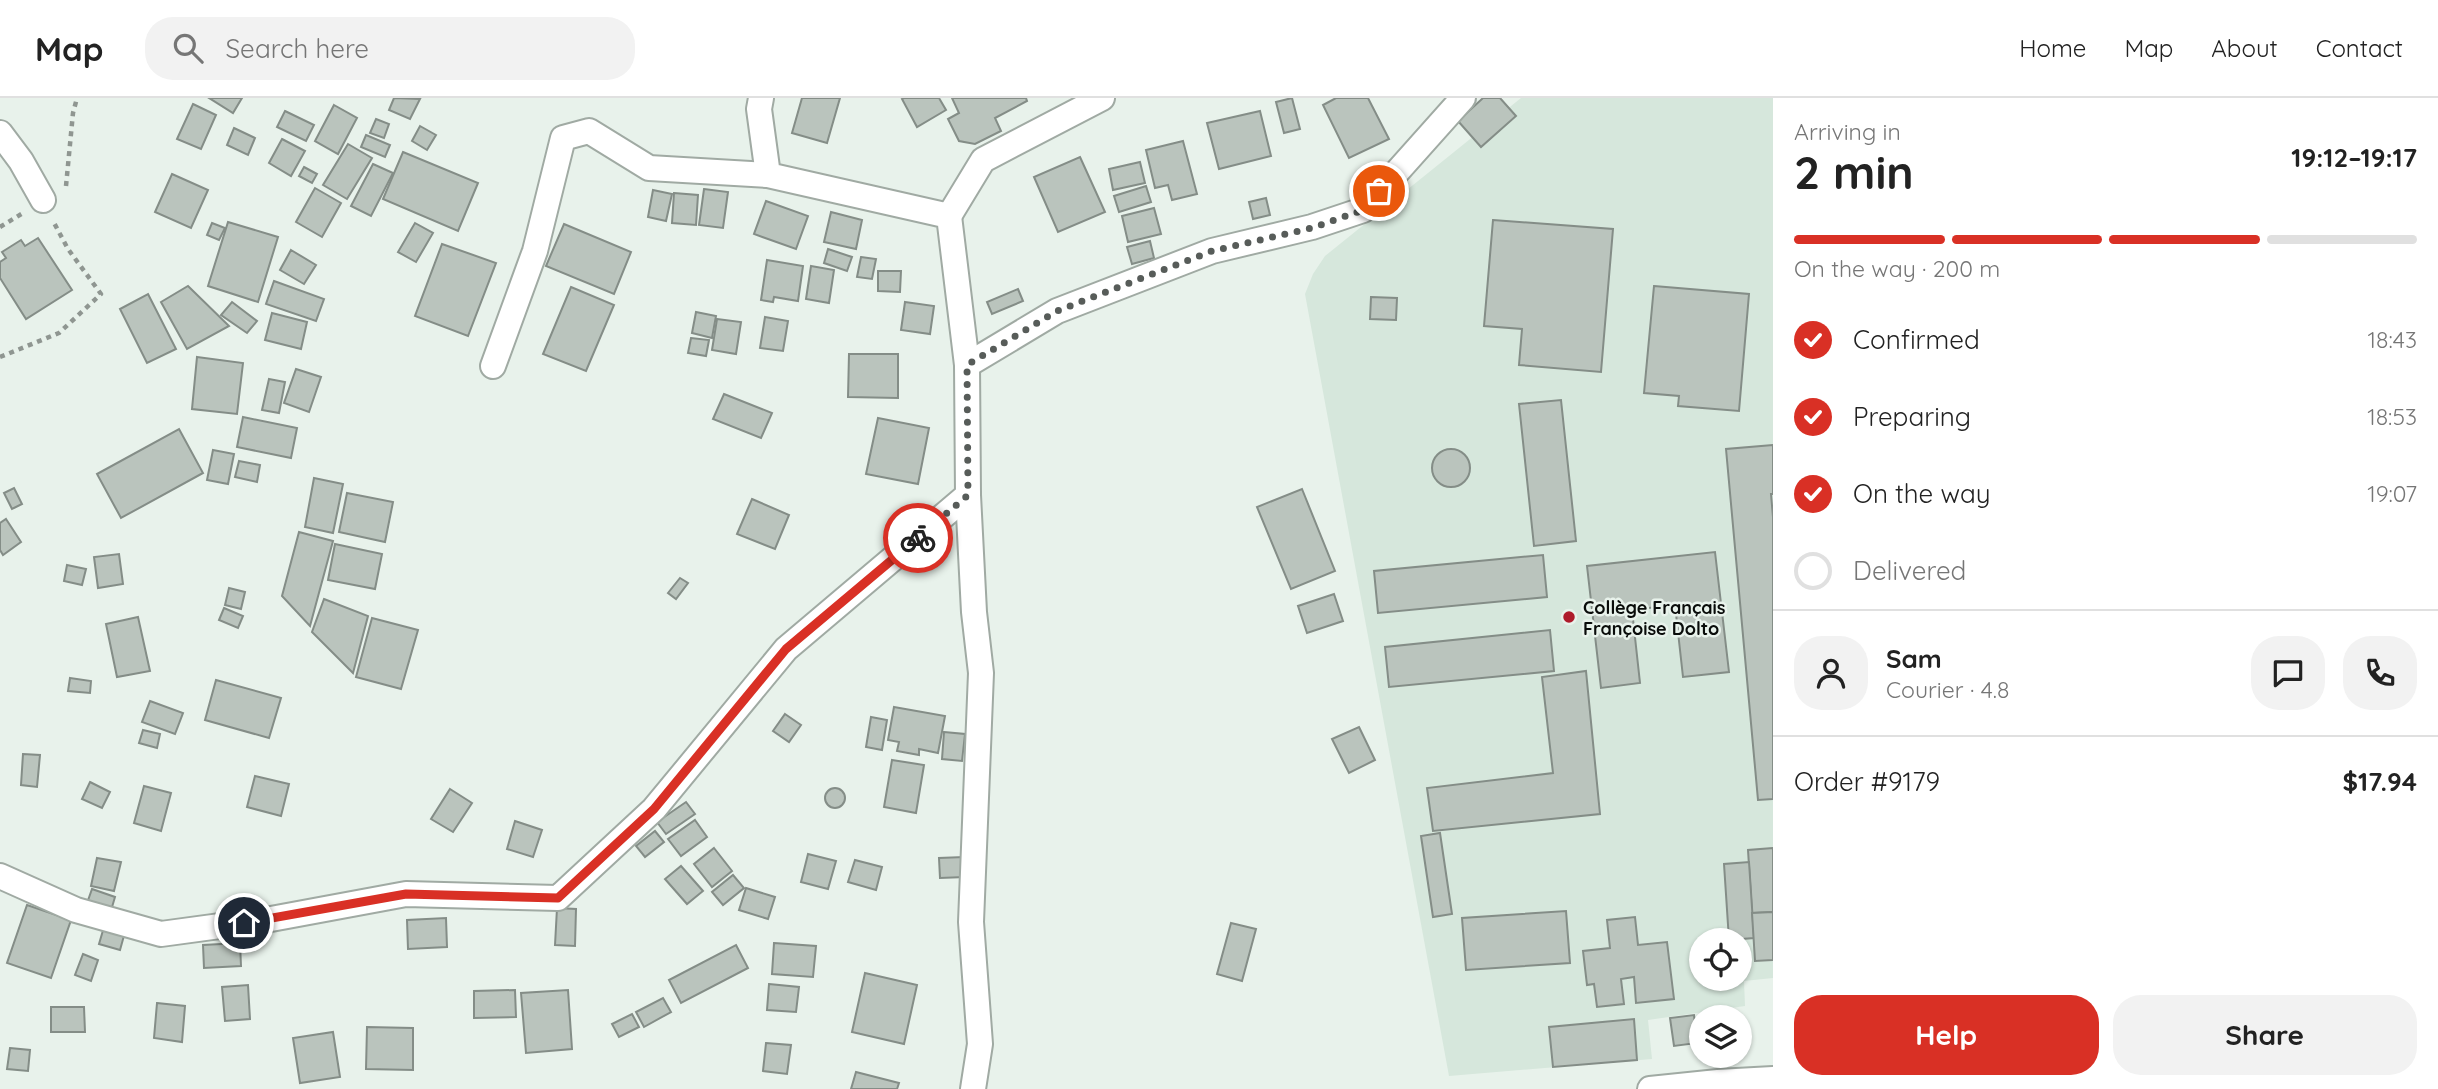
<!DOCTYPE html>
<meta charset="utf-8">
<style>
:root{--surface:#fff;--page:#f2f2f2;--text:#222;--muted:#767676;--line:#e0e0e0;--accent:#d93025}
body{margin:0;font-family:Quicksand,sans-serif;background:var(--page);color:var(--text);height:100vh;display:flex;flex-direction:column;font-size:26px;white-space:nowrap}
*{box-sizing:border-box;margin:0}
p{font-size:23px;color:var(--muted)}
.icon{flex:none;width:38px;height:38px;fill:none;stroke:currentColor;stroke-width:2;stroke-linecap:round;stroke-linejoin:round}
.map{position:relative;flex:1;overflow:hidden}
.drawer{display:flex;flex-direction:column;background:var(--surface);width:665px}
.drawer>*{flex:none}
.fabs{position:absolute;left:1689px;top:830px;display:grid;gap:14px}
.fabs a{display:grid;place-items:center;width:63px;height:63px;border-radius:50%;background:var(--surface);box-shadow:0 2px 5px #0004;font-size:35px}
.pin{position:absolute;display:grid;place-items:center;width:60px;height:60px;color:#fff;margin:-30px;border:4px solid #fff;border-radius:50%;box-shadow:0 2px 7px #0007}
.courier{position:absolute;display:grid;place-items:center;width:70px;height:70px;margin:-35px;border:5px solid #d93025;border-radius:50%;background:#fff;color:#222;box-shadow:0 2px 9px #0007}
.head em{font-style:normal;font-weight:700}
.head div{display:flex;flex-direction:column-reverse}
.head{display:flex;align-items:center;justify-content:space-between;height:119px;padding:0 21px}
h1{font-size:46px;font-weight:700;line-height:52px}
.bar{display:grid;grid-template-columns:repeat(4,1fr);gap:10px 7px;align-content:center;height:84px;padding:0 21px}
.bar i{height:9px;border-radius:5px;background:var(--line)}
.bar .current{background:var(--accent)}
.bar p{grid-column:span 4}
.line{display:flex;align-items:center;gap:18px;padding:0 21px;border-top:2px solid var(--line)}
.line div{flex:1}
.round{display:grid;place-items:center;flex:none;width:74px;height:74px;border-radius:28px;background:var(--page)}
ol{padding:0 21px;list-style:none}
li{display:flex;align-items:center;gap:21px;height:77px}
li p{margin-inline-start:auto}
li .icon{padding:7px;border-radius:50%;background:var(--accent);color:#fff;stroke-width:4}
li:last-child{color:var(--muted)}
li i{width:38px;height:38px;border:4px solid var(--line);border-radius:50%}
.cta{display:flex;gap:14px;margin-top:auto;padding:14px 21px}
.cta a{flex:1;height:80px;border-radius:28px;background:var(--accent);color:#fff;font-size:28px;font-weight:700;line-height:80px;text-align:center}
.cta a+a{background:var(--page);color:var(--text)}
header{display:flex;align-items:center;gap:42px;box-sizing:border-box;height:98px;padding:0 35px;background:var(--surface);border-bottom:2px solid var(--line)}
header strong{font-size:33px}
nav{display:flex;gap:38px;margin-inline-start:auto;font-size:24px}
.search{width:490px;height:63px;background:var(--page);display:flex;align-items:center;gap:18px;box-sizing:border-box;padding:0 24px;border-radius:28px;color:var(--muted);font-size:26px}
main{display:flex;flex:1;min-height:0}
.map>svg:first-child{display:block}
</style>
<header>
<strong>Map</strong>
<div class="search"><svg class="icon" aria-label="search" viewBox="0 0 24 24"><circle cx="10" cy="10" r="6"/><path d="M15 15l6 6"/></svg>Search here</div>
<nav><a>Home</a><a>Map</a><a>About</a><a>Contact</a></nav>
</header>
<main>
<div class="map">
<svg width="1773" height="991" viewBox="0 0 1773 991">
<rect width="100%" height="100%" fill="#e8f2eb"/>
<path fill="#d6e7dc" fill-rule="evenodd" d="M1521,0h252v880l-29,3 1,25 -97,14 4,39 -203,17 -144,-782 8,-20 12,-18zM1701,842h39v38h-39z"/>
<g fill="#bac4bd" stroke="#848d87" stroke-width="2">
<polygon points="209,0 242,0 233,15"/>
<polygon points="394,0 420,1 410,21 389,12"/>
<polygon points="802,0 840,0 827,45 792,35"/>
<polygon points="904,0 939,0 946,12 917,29 902,1"/>
<polygon points="952,0 1026,0 1027,3 995,20 1001,33 975,46 959,43 948,21 959,15"/>
<polygon points="1292,0 1300,31 1284,35 1276,4"/>
<polygon points="1336,0 1368,0 1389,41 1349,60 1323,7"/>
<polygon points="1483,0 1500,0 1516,18 1481,49 1458,23"/>
<polygon points="193,6 216,17 201,51 177,41"/>
<polygon points="334,7 357,20 338,56 315,43"/>
<polygon points="285,13 314,27 306,43 277,29"/>
<polygon points="1260,13 1271,58 1219,71 1207,25"/>
<polygon points="376,21 389,26 384,40 370,35"/>
<polygon points="420,28 436,37 427,52 412,43"/>
<polygon points="234,30 255,40 248,57 227,47"/>
<polygon points="366,37 390,47 385,59 361,49"/>
<polygon points="282,41 305,53 291,78 269,65"/>
<polygon points="1183,43 1197,96 1172,102 1168,87 1155,90 1146,52"/>
<polygon points="348,46 372,60 347,101 323,87"/>
<polygon points="403,54 478,85 458,133 383,101"/>
<polygon points="1080,59 1105,114 1058,134 1034,79"/>
<polygon points="1140,64 1145,85 1113,92 1109,71"/>
<polygon points="373,66 393,75 371,118 351,108"/>
<polygon points="304,69 317,76 312,85 299,78"/>
<polygon points="172,76 208,92 191,130 155,114"/>
<polygon points="1146,88 1151,104 1119,114 1114,98"/>
<polygon points="315,90 341,105 322,139 296,124"/>
<polygon points="704,91 728,94 723,130 699,127"/>
<polygon points="653,92 672,96 666,123 648,119"/>
<polygon points="674,95 698,97 696,127 672,125"/>
<polygon points="1266,100 1270,117 1253,121 1249,104"/>
<polygon points="766,103 808,118 796,151 754,136"/>
<polygon points="1154,110 1161,136 1128,144 1122,118"/>
<polygon points="831,114 862,122 856,151 824,144"/>
<polygon points="1493,122 1613,131 1601,274 1519,267 1522,231 1484,228"/>
<polygon points="228,124 278,139 258,204 208,188"/>
<polygon points="212,125 225,130 219,142 207,137"/>
<polygon points="415,125 433,135 416,164 398,154"/>
<polygon points="564,126 631,154 614,196 546,168"/>
<polygon points="38,140 72,192 26,221 0,180 0,164 6,160 2,154 21,142 25,148"/>
<polygon points="1150,143 1154,160 1132,166 1127,149"/>
<polygon points="442,146 496,165 468,238 415,218"/>
<polygon points="828,151 852,159 847,173 824,165"/>
<polygon points="291,152 316,167 304,186 280,172"/>
<polygon points="861,159 876,161 872,181 857,179"/>
<polygon points="767,162 803,168 798,203 774,199 773,204 761,202"/>
<polygon points="811,168 834,172 829,205 806,201"/>
<polygon points="878,173 901,173 900,194 878,193"/>
<polygon points="274,183 324,201 316,223 266,206"/>
<polygon points="188,188 229,228 187,251 161,204"/>
<polygon points="1654,188 1749,196 1739,313 1678,308 1679,298 1644,295"/>
<polygon points="571,189 614,207 586,273 543,256"/>
<polygon points="1018,191 1023,203 992,216 987,204"/>
<polygon points="148,196 176,251 147,265 120,211"/>
<polygon points="1371,199 1397,200 1396,222 1370,221"/>
<polygon points="232,204 257,223 247,235 221,217"/>
<polygon points="905,204 934,208 930,236 901,232"/>
<polygon points="696,214 716,218 712,240 692,235"/>
<polygon points="272,215 307,224 301,251 265,242"/>
<polygon points="765,219 788,223 783,253 760,250"/>
<polygon points="717,221 741,224 736,256 712,252"/>
<polygon points="691,240 709,242 706,258 688,255"/>
<polygon points="849,256 898,256 898,300 848,299"/>
<polygon points="197,259 243,265 237,316 192,311"/>
<polygon points="296,271 321,279 309,314 284,305"/>
<polygon points="269,281 285,284 279,315 262,312"/>
<polygon points="724,296 772,315 761,340 713,321"/>
<polygon points="1561,302 1576,443 1534,448 1519,306"/>
<polygon points="243,319 297,330 291,360 237,349"/>
<polygon points="878,320 929,330 918,386 866,376"/>
<polygon points="179,331 203,375 121,420 97,376"/>
<polygon points="1773,347 1773,396 1771,396 1773,419 1773,701 1758,702 1726,351"/>
<circle cx="1451" cy="370" r="19"/>
<polygon points="213,352 234,356 228,386 207,382"/>
<polygon points="239,363 260,367 257,384 235,379"/>
<polygon points="314,380 343,386 333,435 305,429"/>
<polygon points="14,390 22,406 12,411 4,395"/>
<polygon points="1302,391 1335,473 1291,491 1257,409"/>
<polygon points="347,395 393,404 385,444 339,434"/>
<polygon points="752,401 789,417 775,451 737,436"/>
<polygon points="6,421 21,444 3,457 0,452 0,425"/>
<polygon points="299,434 333,443 310,528 282,498"/>
<polygon points="335,446 382,456 375,491 328,482"/>
<polygon points="1715,454 1729,574 1683,579 1675,507 1632,512 1640,585 1601,590 1587,468"/>
<polygon points="119,456 123,486 98,490 94,459"/>
<polygon points="1543,457 1547,499 1378,515 1374,473"/>
<polygon points="67,467 86,471 82,487 64,483"/>
<polygon points="680,480 688,485 676,501 668,495"/>
<polygon points="229,490 245,494 241,511 225,507"/>
<polygon points="1334,496 1343,523 1307,535 1298,508"/>
<polygon points="324,501 368,518 353,575 312,534"/>
<polygon points="224,510 243,518 238,530 219,522"/>
<polygon points="138,519 150,573 117,579 106,526"/>
<polygon points="372,520 418,532 401,591 356,579"/>
<polygon points="1550,532 1554,573 1389,589 1385,549"/>
<polygon points="1586,573 1600,716 1433,733 1427,690 1553,675 1542,579"/>
<polygon points="70,580 91,583 90,595 68,593"/>
<polygon points="216,582 281,600 269,640 205,622"/>
<polygon points="150,603 183,615 175,636 142,624"/>
<polygon points="894,609 945,618 938,655 919,651 919,657 897,653 899,644 888,642"/>
<polygon points="785,616 801,627 789,644 773,633"/>
<polygon points="871,619 887,622 882,652 866,649"/>
<polygon points="1359,629 1375,662 1349,675 1332,641"/>
<polygon points="143,632 160,636 157,650 139,645"/>
<polygon points="944,634 965,636 962,663 942,661"/>
<polygon points="23,656 40,657 37,689 21,687"/>
<polygon points="892,662 924,667 916,715 884,709"/>
<polygon points="255,678 289,686 281,718 247,709"/>
<polygon points="90,684 110,694 102,710 82,701"/>
<polygon points="144,688 171,695 161,733 134,725"/>
<circle cx="835" cy="700" r="10"/>
<polygon points="450,691 472,705 453,734 431,721"/>
<polygon points="686,704 695,716 666,736 657,724"/>
<polygon points="695,722 707,739 681,758 668,741"/>
<polygon points="515,723 542,732 533,759 507,751"/>
<polygon points="655,733 664,744 645,759 636,748"/>
<polygon points="1440,735 1452,816 1433,819 1421,738"/>
<polygon points="714,750 732,773 712,789 694,766"/>
<polygon points="1773,750 1773,814 1752,815 1748,752"/>
<polygon points="808,756 836,763 828,791 801,784"/>
<polygon points="964,759 965,779 940,780 939,760"/>
<polygon points="97,760 121,764 114,793 91,788"/>
<polygon points="855,762 882,769 876,792 848,784"/>
<polygon points="1749,764 1754,840 1729,842 1724,766"/>
<polygon points="681,768 703,793 687,806 665,781"/>
<polygon points="733,777 744,790 723,807 712,794"/>
<polygon points="746,790 775,799 768,821 739,812"/>
<polygon points="92,791 115,799 110,816 86,808"/>
<polygon points="27,807 71,822 51,880 7,865"/>
<polygon points="557,810 576,811 575,848 555,847"/>
<polygon points="1566,813 1570,865 1466,872 1462,820"/>
<polygon points="1773,814 1773,862 1755,863 1752,815"/>
<polygon points="1635,819 1638,847 1667,844 1674,901 1636,905 1634,879 1621,881 1624,906 1597,909 1594,886 1587,887 1583,853 1610,850 1607,822"/>
<polygon points="446,820 447,849 408,851 407,822"/>
<polygon points="1231,825 1256,831 1242,883 1217,876"/>
<polygon points="104,829 125,834 120,852 99,846"/>
<polygon points="240,845 241,868 204,870 203,847"/>
<polygon points="774,845 816,848 813,879 772,876"/>
<polygon points="736,847 748,870 681,905 669,882"/>
<polygon points="83,856 98,862 91,883 75,877"/>
<polygon points="865,875 917,887 904,946 852,934"/>
<polygon points="769,886 799,889 796,914 767,912"/>
<polygon points="248,887 250,921 225,923 222,889"/>
<polygon points="515,892 516,919 474,920 474,893"/>
<polygon points="568,892 572,951 526,955 521,895"/>
<polygon points="663,900 671,914 644,929 636,914"/>
<polygon points="157,905 185,908 182,944 154,940"/>
<polygon points="51,909 84,909 85,934 51,934"/>
<polygon points="632,916 639,929 619,939 612,926"/>
<polygon points="1694,917 1697,945 1674,948 1670,920"/>
<polygon points="1634,921 1637,962 1553,969 1549,929"/>
<polygon points="367,929 413,930 413,972 366,971"/>
<polygon points="333,934 340,979 300,985 293,940"/>
<polygon points="766,945 791,947 787,976 763,973"/>
<polygon points="10,950 30,952 28,973 7,971"/>
<polygon points="856,974 899,985 897,991 851,991"/>
</g>
<g fill="none" stroke-linecap="round" stroke-linejoin="round">
<g stroke="#a0aaa3" stroke-width="28">
<g id="minor">
<polyline points="761,0 759,11 768,77 949,118 967,267 968,397 974,514 981,575 971,824 980,946 973,991"/>
<polyline points="0,35 21,63 43,102"/>
<polyline points="949,118 983,62 1102,0"/>
<polyline points="967,267 1057,213 1212,153 1312,129 1363,112 1463,0"/>
<polyline points="493,268 535,153 563,40 589,33 649,70 768,77"/>
<polyline points="0,778 76,812 161,836 271,821 406,796 558,800 654,711 786,551 968,397"/>
<polyline points="1650,991 1718,984 1773,981"/>
</g>
</g>
<g stroke="#8f9691" stroke-width="4.5" stroke-dasharray="5 5" stroke-linecap="butt">
<polyline points="66,88 73,15 77,0"/>
<polyline points="0,129 23,115"/>
<polyline points="0,259 59,235 101,196 68,151 53,123"/>
</g>
<use href="#minor" stroke="#fff" stroke-width="24"/>
</g>
<g fill="none" stroke-linecap="round" stroke-linejoin="round">
<polyline stroke="#575c59" stroke-width="7" stroke-dasharray="0 12.6" points="918,440 968,397 967,267 1057,213 1212,153 1312,130 1363,112 1379,93"/>
<polyline stroke="#d93025" stroke-width="9" points="244,825 406,796 558,800 654,711 786,551 918,440"/>
</g>
<circle fill="#ae1b2b" stroke="#e8f2eb" stroke-width="2.5" cx="1569" cy="519" r="7"/>
<g text-anchor="middle" dominant-baseline="central" stroke-width="5" stroke-linejoin="round" paint-order="stroke">
<g font-size="18" font-weight="bold" fill="#090c0a" stroke="#e8f2eb" text-anchor="start">
<text x="1583" y="509">Collège Français<tspan x="1583" dy="21">Françoise Dolto</tspan></text>
</g>
</g>
</svg>
<div class="fabs">
<a><svg class="icon" aria-label="locate" viewBox="0 0 24 24"><circle cx="12" cy="12" r="6"/><path d="M12 2v4M12 18v4M2 12h4M18 12h4"/></svg></a>
<a><svg class="icon" aria-label="layers" viewBox="0 0 24 24"><path d="M12 4l9 5-9 5-9-5zM3 14l9 5 9-5"/></svg></a>
</div>
<div class="pin" style="left:1379px;top:93px;background:#ea580c"><svg class="icon" aria-label="bag" viewBox="0 0 24 24"><path d="M5 8h14l-1 12H6zM9 8a3 3 0 0 1 6 0"/></svg></div>
<div class="pin" style="left:244px;top:825px;background:#1f2937"><svg class="icon" aria-label="home" viewBox="0 0 24 24"><path d="M3 11l9-7 9 7M6 9v11h12V9"/></svg></div>
<div class="courier" style="left:918px;top:440px"><svg class="icon" aria-label="bike" viewBox="0 0 24 24"><circle cx="6" cy="16" r="4"/><circle cx="18" cy="16" r="4"/><path d="M6 16l4-8h5l3 8M10 8l3 8H6M13 5h3"/></svg></div>
</div>
<section class="drawer">
<div class="head"><div><h1>2 min</h1><p>Arriving in</p></div><em>19:12–19:17</em></div>
<div class="bar"><i class="current"></i><i class="current"></i><i class="current"></i><i></i><p>On the way · 200 m</p></div>
<ol>
<li><svg class="icon" aria-label="check" viewBox="0 0 24 24"><path d="M5 12l5 5 9-10"/></svg>Confirmed<p>18:43</p></li>
<li><svg class="icon" aria-label="check" viewBox="0 0 24 24"><path d="M5 12l5 5 9-10"/></svg>Preparing<p>18:53</p></li>
<li><svg class="icon" aria-label="check" viewBox="0 0 24 24"><path d="M5 12l5 5 9-10"/></svg>On the way<p>19:07</p></li>
<li><i></i>Delivered</li>
</ol>
<div class="line" style="height:126px"><a class="round"><svg class="icon" aria-label="person" viewBox="0 0 24 24"><circle cx="12" cy="8" r="4"/><path d="M4 21q1-7 8-7t8 7"/></svg></a><div><b>Sam</b><p>Courier · 4.8</p></div><a class="round"><svg class="icon" aria-label="chat" viewBox="0 0 24 24"><path d="M4 5h16v11H9l-5 4z"/></svg></a><a class="round"><svg class="icon" aria-label="phone" viewBox="0 0 24 24"><path d="M5 4h4l2 5-3 2q2 4 5 5l2-3 5 2v4C11 20 4 13 5 4z"/></svg></a></div>
<div class="line" style="height:91px"><div>Order #9179</div><b>$17.94</b></div>
<div class="cta"><a>Help</a><a>Share</a></div>
</section>
</main>
